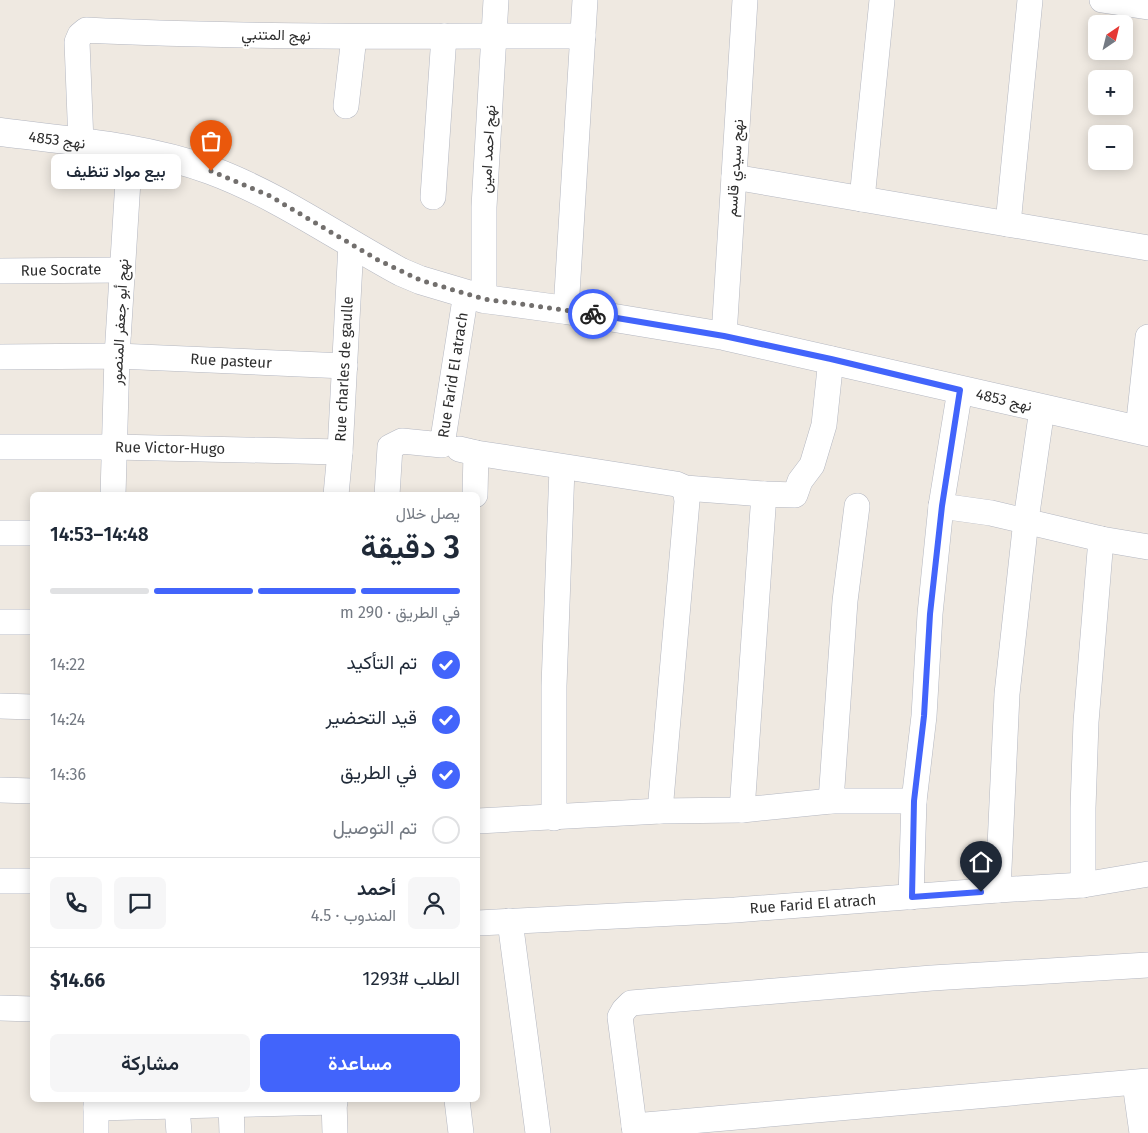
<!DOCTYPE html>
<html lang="ar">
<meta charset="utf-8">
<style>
:root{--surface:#fff;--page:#f6f6f7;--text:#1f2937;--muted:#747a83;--line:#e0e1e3;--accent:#4264fb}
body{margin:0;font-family:"Fira Sans",Vazirmatn,sans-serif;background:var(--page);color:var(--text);direction:rtl;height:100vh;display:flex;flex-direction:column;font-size:19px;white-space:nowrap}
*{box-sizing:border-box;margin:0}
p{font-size:16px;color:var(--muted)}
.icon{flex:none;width:28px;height:28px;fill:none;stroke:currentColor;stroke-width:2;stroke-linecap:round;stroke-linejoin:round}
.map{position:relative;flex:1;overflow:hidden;direction:ltr}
.sheet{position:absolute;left:30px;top:492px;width:450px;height:610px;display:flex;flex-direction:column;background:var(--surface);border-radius:8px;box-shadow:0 2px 12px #0003;direction:rtl}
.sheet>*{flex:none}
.needle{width:32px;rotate:35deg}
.tools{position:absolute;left:1088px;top:15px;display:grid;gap:10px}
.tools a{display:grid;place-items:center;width:45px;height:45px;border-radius:8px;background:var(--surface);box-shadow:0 2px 12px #0003;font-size:25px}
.pin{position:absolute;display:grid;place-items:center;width:42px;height:42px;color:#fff;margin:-51px -21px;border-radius:50% 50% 50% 0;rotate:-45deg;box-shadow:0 0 5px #0007}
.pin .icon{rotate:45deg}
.courier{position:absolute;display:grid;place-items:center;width:50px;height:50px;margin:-25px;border:4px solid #4264fb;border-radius:50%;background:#fff;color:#222;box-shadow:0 1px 6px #0007}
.bubble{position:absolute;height:35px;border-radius:8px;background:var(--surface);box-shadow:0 2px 12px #0003;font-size:16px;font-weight:600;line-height:35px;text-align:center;direction:rtl}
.summary em{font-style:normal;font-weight:600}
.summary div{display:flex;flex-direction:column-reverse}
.summary{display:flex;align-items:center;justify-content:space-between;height:85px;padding:0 20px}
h1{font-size:32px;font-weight:600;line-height:38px}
.bar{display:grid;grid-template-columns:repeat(4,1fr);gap:8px 5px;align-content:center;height:60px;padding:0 20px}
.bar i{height:6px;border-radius:4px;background:var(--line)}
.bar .selected{background:var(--accent)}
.bar p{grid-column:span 4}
.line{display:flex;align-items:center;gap:12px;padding:0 20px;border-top:1px solid var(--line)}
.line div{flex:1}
.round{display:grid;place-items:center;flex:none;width:52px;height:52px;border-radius:8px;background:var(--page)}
ol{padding:0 20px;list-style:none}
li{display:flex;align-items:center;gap:15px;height:55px}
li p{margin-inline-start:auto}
li .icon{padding:5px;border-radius:50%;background:var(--accent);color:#fff;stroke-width:4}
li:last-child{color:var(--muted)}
li i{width:28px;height:28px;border:2px solid var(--line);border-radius:50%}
.button{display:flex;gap:10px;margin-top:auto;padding:10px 20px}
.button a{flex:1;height:58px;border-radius:8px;background:var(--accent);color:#fff;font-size:20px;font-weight:600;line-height:58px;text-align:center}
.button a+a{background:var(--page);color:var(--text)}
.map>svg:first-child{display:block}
</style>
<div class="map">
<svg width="1148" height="1133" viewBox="0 0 1148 1133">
<rect width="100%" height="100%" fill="#efe9e1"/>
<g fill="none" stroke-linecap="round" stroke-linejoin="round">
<g stroke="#b4b7c1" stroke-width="26">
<g id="street">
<polyline points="1102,0 1148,7"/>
<polyline points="346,106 354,37"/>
<path d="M81,143l-4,-101 3,-7 6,-5c165,8 331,6 497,6"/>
<polyline points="734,177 1148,248"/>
<polyline points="433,197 444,36"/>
<polyline points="862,199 882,0"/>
<polyline points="1008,224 1030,0"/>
<polyline points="0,271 122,270"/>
<polyline points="484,299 484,207 496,0"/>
<polyline points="566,310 585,0"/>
<polyline points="724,336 745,0"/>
<polyline points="0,357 117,356 345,366"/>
<polyline points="1138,430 1148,337"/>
<polyline points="0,447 114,447 340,452"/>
<polyline points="459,449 476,453 475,495"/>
<polyline points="476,453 676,484 685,488 764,494"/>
<polyline points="113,495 117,356 130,149"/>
<polyline points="336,495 340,452 351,244"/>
<polyline points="387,495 390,447 402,441 442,445 466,293"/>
<polyline points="941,506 991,513 1101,539 1148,547"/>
<polyline points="0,533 32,533"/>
<polyline points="0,622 32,622"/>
<polyline points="0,706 32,707"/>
<polyline points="0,790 32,791"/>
<polyline points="831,801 845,601 857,506"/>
<polyline points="742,810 764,494 795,495 800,481 812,465 824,425 831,359"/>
<polyline points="660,811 687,501 685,488"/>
<polyline points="554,818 554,686 562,468"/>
<polyline points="478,821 660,811 742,810 831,801 914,801"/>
<polyline points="0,881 32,881"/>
<polyline points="1083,885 1083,808 1086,722 1101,539"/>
<polyline points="998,890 1007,694 1026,520 1042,409"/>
<polyline points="911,897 914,801 924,716 930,614 941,506 960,390"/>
<polyline points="510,921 538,1133"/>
<polyline points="478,923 735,910 998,890 1083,885 1148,874"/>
<polyline points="0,1008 32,1009"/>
<polyline points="1135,1083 1142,1133"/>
<polyline points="96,1100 96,1133"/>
<polyline points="334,1100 335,1133"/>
<polyline points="457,1100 461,1133"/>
<polyline points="231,1105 232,1133"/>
<polyline points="177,1106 179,1133"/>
<polyline points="96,1108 335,1102"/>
<polyline points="634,1126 1148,1081"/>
<polyline points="635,1133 620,1017 624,1010 631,1003 932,978 1148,965"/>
</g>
</g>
<g stroke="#b4b7c1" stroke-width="29">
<path id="secondary" d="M0,132c70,9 143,14 210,38 68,25 128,68 191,102l19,8 64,19 82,11 158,26 424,96"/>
</g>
<use href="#street" stroke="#fff" stroke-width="25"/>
<use href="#secondary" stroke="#fff" stroke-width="28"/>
</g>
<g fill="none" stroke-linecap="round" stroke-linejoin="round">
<polyline stroke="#726f6d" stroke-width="5" stroke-dasharray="0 9" points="211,171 270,196 378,260 420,280 484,299 593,314"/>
<polyline stroke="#4264fb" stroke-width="6" points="593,314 724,336 831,359 960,390 942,506 930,614 924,716 914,801 912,897 981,892"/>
</g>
<g text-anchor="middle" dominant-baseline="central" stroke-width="5" stroke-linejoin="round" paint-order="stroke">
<g font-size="15" fill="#2e2e2e" stroke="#fff">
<text transform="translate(276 35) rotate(1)">نهج المتنبي</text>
<text transform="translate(57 140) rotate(7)">نهج 4853</text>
<text transform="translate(488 149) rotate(-87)">نهج احمد امين</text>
<text transform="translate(735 168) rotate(-86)">نهج سيدي قاسم</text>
<text transform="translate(61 270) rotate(-1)">Rue Socrate</text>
<text transform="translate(120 322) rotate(-87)">نهج أبو جعفر المنصور</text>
<text transform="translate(231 361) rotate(3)">Rue pasteur</text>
<text transform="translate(344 369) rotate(-87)">Rue charles de gaulle</text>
<text transform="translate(453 375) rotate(-81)">Rue Farid El atrach</text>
<text transform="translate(1004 400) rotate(13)">نهج 4853</text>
<text transform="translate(170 448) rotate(1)">Rue Victor-Hugo</text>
<text transform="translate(813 904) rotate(-4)">Rue Farid El atrach</text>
</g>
</g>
</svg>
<div class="tools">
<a><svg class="needle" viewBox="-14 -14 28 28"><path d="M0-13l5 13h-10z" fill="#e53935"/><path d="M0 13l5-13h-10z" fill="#747a83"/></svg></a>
<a>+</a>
<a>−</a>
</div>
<div class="pin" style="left:211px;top:171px;background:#ea580c"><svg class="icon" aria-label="bag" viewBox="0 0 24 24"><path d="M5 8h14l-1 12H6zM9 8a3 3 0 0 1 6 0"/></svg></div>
<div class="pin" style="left:981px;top:892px;background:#1f2937"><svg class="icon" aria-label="home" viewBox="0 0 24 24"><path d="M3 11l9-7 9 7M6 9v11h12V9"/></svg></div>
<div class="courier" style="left:593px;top:314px"><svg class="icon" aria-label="bike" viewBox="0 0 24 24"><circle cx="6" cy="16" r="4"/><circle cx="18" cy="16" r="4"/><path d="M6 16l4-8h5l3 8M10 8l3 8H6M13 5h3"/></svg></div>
<div class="bubble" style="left:51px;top:154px;width:130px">بيع مواد تنظيف</div>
<section class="sheet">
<div class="summary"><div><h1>3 دقيقة</h1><p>يصل خلال</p></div><em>14:48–14:53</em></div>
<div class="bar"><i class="selected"></i><i class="selected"></i><i class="selected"></i><i></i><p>في الطريق · 290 m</p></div>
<ol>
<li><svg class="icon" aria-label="check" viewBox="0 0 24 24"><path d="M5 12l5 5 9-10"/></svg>تم التأكيد<p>14:22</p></li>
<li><svg class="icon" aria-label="check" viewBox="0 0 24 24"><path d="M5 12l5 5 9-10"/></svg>قيد التحضير<p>14:24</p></li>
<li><svg class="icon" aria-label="check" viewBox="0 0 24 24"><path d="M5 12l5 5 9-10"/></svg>في الطريق<p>14:36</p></li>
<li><i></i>تم التوصيل</li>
</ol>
<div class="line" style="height:90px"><a class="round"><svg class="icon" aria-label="person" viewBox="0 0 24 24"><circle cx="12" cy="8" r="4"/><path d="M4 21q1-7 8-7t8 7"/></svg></a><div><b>أحمد</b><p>المندوب · 4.5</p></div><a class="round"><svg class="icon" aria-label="chat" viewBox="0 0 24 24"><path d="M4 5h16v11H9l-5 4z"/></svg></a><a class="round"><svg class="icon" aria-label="phone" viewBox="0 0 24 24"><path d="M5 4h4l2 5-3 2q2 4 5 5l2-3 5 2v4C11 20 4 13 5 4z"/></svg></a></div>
<div class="line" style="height:65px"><div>الطلب #1293</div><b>$14.66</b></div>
<div class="button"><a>مساعدة</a><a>مشاركة</a></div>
</section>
</div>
